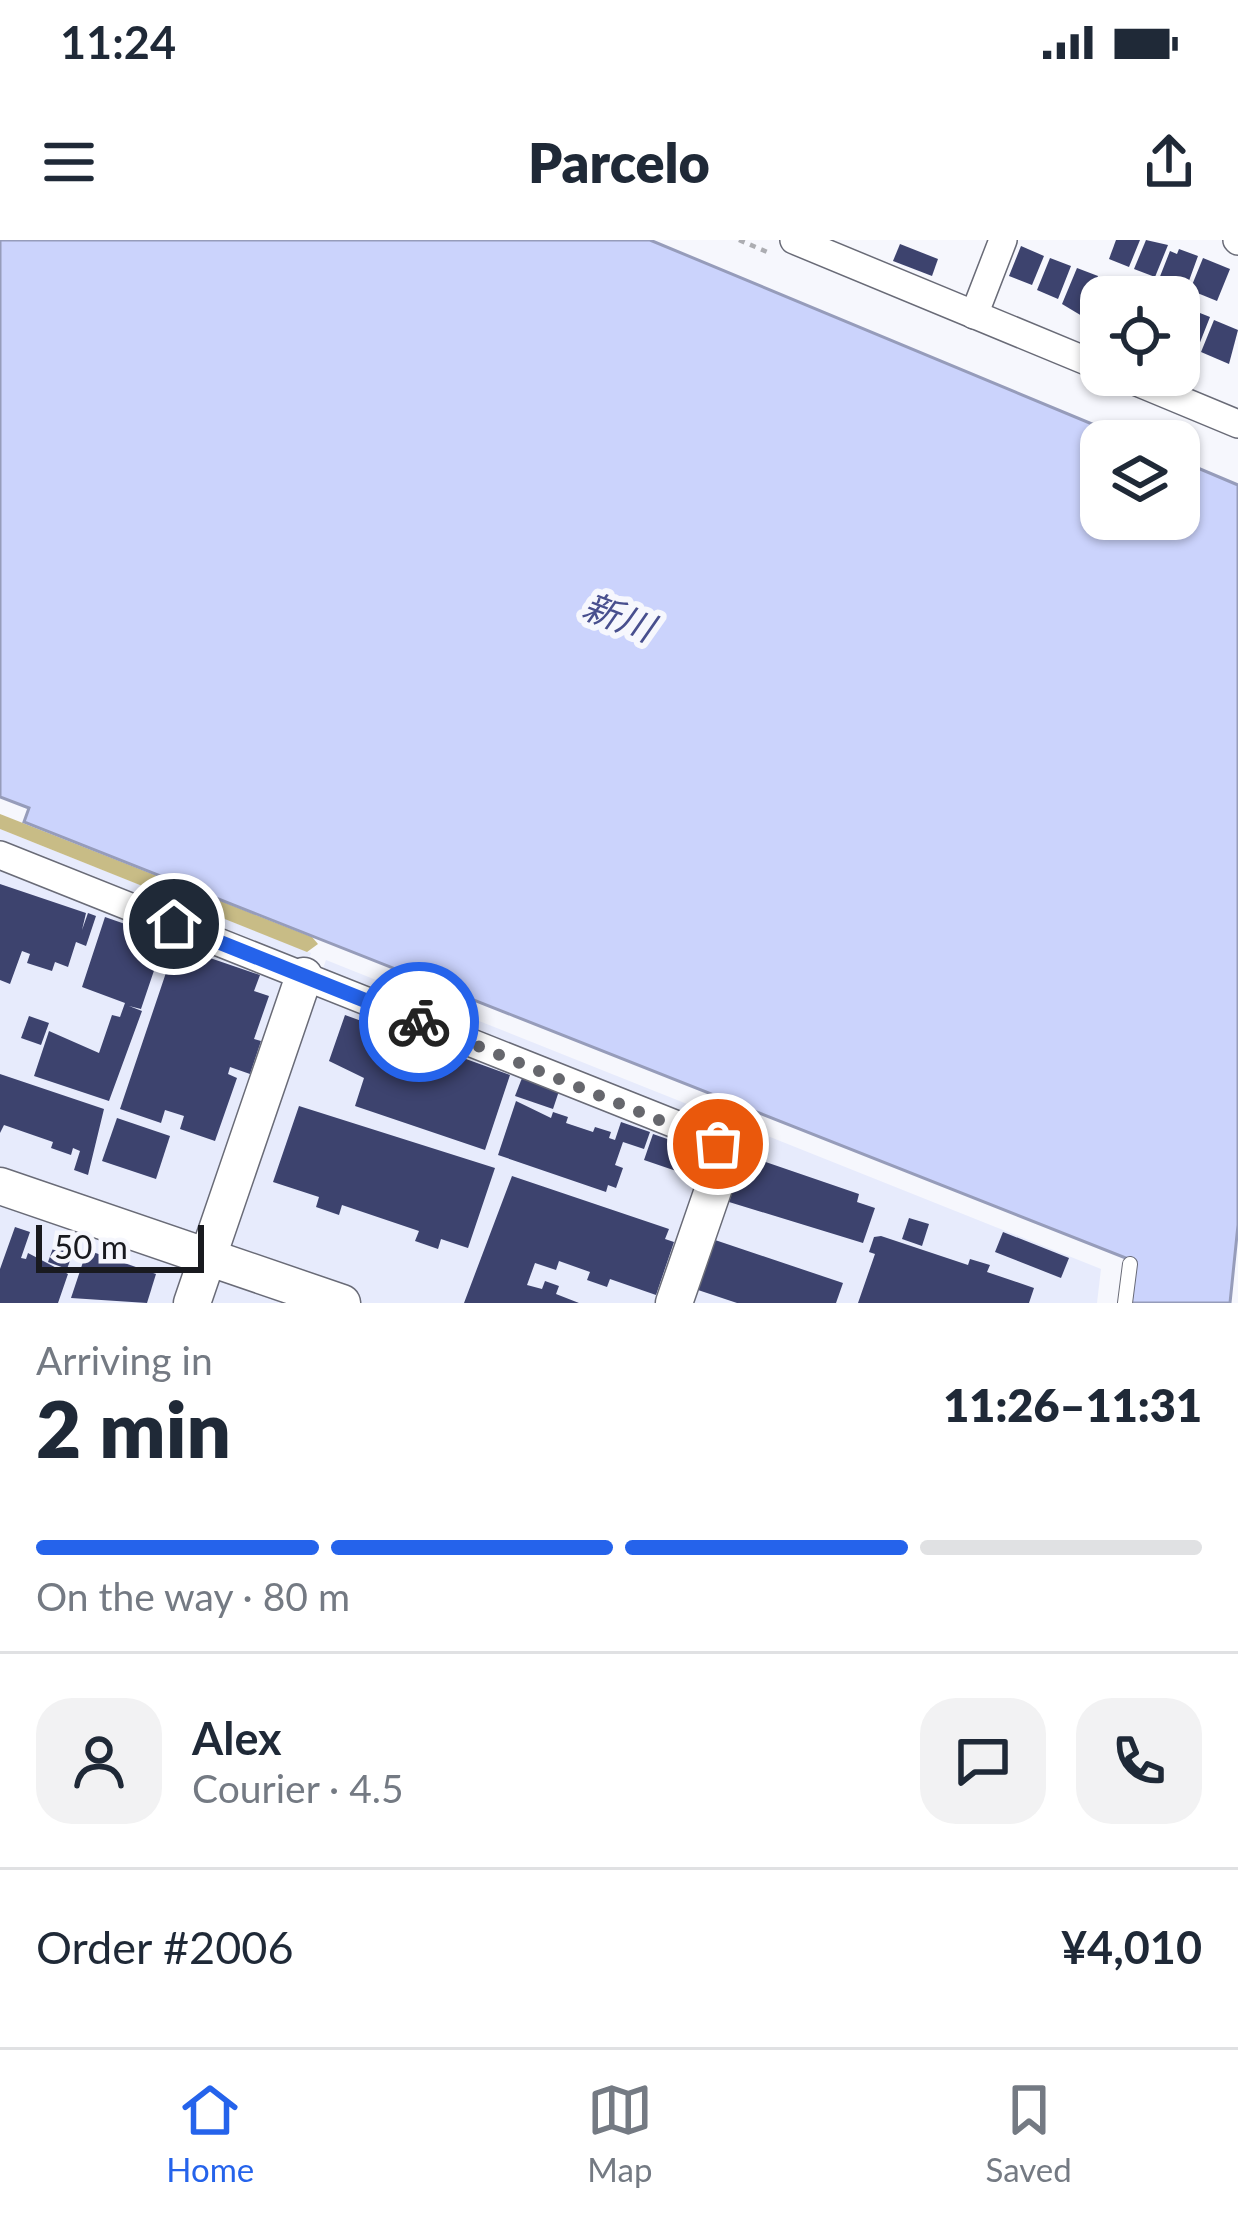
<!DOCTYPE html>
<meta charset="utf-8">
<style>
:root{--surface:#fff;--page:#f2f2f3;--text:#1f2937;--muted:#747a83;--line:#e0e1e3;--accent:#2563eb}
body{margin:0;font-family:Lato,"Noto Sans JP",sans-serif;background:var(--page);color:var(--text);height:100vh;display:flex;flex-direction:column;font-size:45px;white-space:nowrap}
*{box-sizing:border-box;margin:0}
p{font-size:39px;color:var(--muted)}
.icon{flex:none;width:66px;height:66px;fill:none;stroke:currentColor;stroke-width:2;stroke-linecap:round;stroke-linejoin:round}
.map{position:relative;height:1063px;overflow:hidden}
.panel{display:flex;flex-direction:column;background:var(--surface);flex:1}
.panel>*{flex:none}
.buttons{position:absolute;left:1080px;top:36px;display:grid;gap:24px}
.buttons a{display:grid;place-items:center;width:120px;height:120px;border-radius:24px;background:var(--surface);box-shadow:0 3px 9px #0004;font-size:60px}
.scale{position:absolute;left:36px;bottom:30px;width:168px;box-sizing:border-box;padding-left:12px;border:6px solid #191a1f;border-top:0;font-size:33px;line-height:42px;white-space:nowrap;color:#191a1f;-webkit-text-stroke:9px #f6f7fd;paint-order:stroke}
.pin{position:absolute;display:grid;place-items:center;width:102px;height:102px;color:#fff;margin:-51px;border:6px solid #fff;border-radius:50%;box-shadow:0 3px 12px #0007}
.courier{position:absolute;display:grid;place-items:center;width:120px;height:120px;margin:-60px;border:9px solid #2563eb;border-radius:50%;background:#fff;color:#222;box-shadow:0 3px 15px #0007}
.head em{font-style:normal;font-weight:800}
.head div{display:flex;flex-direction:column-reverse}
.head{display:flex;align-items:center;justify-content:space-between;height:204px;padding:0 36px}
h1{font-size:78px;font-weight:800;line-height:90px}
.bar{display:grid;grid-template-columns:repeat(4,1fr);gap:18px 12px;align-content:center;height:144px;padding:0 36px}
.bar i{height:15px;border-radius:9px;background:var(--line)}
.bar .current{background:var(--accent)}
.bar p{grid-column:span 4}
.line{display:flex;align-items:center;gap:30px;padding:0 36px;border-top:3px solid var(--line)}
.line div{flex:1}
.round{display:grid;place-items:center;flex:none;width:126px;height:126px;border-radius:36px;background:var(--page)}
.status{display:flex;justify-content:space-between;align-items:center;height:84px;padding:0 60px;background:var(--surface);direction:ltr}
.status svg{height:33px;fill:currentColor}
header{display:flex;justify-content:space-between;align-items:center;height:156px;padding:0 36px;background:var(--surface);font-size:54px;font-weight:800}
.tab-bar{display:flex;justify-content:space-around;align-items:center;height:168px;border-top:3px solid var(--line);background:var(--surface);font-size:33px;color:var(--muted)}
.tab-bar a{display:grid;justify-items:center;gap:6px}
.tab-bar .current{color:var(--accent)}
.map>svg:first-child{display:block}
</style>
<div class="status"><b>11:24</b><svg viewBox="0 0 49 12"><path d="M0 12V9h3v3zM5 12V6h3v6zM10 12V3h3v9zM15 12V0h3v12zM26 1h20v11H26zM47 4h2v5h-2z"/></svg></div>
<header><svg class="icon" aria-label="menu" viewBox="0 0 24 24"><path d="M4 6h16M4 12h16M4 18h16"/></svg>Parcelo<svg class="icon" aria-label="share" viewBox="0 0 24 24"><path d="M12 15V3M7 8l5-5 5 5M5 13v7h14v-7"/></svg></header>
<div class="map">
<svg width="1238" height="1063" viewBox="0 0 1238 1063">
<rect width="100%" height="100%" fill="#f6f7fd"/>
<g fill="#e7ebfc">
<polygon points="0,589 311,713 177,1063 0,1063"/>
<polygon points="326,720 1101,1029 1097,1063 208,1063"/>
</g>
<polygon fill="#c8bc86" points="0,574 312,697 318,704 307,712 0,589"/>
<polygon fill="#cbd3fc" stroke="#969cba" stroke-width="3" points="0,0 650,0 1133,201 1101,201 1101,279 1179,279 1179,220 1238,245 1238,985 1230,1063 1131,1063 1136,1022 24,582 29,568 0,557"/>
<g fill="#3d436e">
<polygon points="1116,0 1140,0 1129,27 1109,19"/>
<polygon points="1146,0 1168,5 1155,37 1134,29"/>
<polygon points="900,4 938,19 932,36 893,21"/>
<polygon points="1021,6 1044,16 1032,45 1009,36"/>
<polygon points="1179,9 1198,16 1186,49 1159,39 1170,11 1177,14"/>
<polygon points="1050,18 1071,26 1058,59 1037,50"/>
<polygon points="1203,18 1230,29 1217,61 1190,50"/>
<polygon points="1077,28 1098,36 1082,76 1062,64"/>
<polygon points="1105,39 1138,50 1135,57 1101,57 1095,77 1101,80 1101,98 1084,91"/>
<polygon points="1185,67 1210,77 1197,110 1183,104 1179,113"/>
<polygon points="1214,80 1238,90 1229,124 1201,112"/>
<polygon points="0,644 86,673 82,690 88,673 96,676 86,706 76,702 68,727 55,722 52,731 27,723 30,714 22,711 10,744 0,740"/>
<polygon points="105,677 165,698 141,769 129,766 142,771 109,861 34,836 49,791 99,813 112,775 120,777 125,763 82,747"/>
<polygon points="175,706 260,735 254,751 269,756 254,799 261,801 250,834 230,827 228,834 237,838 215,901 180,889 184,876 165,870 161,883 120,869"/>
<polygon points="345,775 510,835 485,910 355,866 364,838 329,821"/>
<polygon points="29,776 49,783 41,805 21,798"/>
<polygon points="0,834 104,869 88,935 74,930 80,911 73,908 71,915 51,908 53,902 4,885 0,893"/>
<polygon points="522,838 559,851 553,869 515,856"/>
<polygon points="516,861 551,878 553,872 568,877 566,883 593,892 595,887 611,892 609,898 615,900 621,882 650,892 644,909 623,902 615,925 623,928 616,948 608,945 606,952 498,915"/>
<polygon points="299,866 495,928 468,1008 441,999 438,1009 415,1001 419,991 342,965 339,975 316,967 319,957 273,942"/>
<polygon points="117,878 170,896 156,939 102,921"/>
<polygon points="653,894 693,908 705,927 698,948 685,934 644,920"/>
<polygon points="745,915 859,954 857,962 875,968 863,1003 729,962"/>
<polygon points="512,936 669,989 665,999 674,1002 656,1055 610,1039 607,1047 587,1040 590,1032 559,1021 556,1030 535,1023 527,1045 542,1049 545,1041 559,1046 556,1054 579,1063 464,1063"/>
<polygon points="909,978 929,984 922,1006 902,999"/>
<polygon points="15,987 30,992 21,1018 26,1019 28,1013 68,1034 58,1063 0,1063 0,1029"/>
<polygon points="1003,992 1069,1018 1061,1038 995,1012"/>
<polygon points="58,994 77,1001 67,1029 48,1022"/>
<polygon points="881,996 968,1025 970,1019 990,1025 987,1032 1034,1048 1029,1063 858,1063 875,1014 869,1012 874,997"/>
<polygon points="715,1000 843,1043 836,1063 737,1063 698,1050"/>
<polygon points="87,1010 156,1034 147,1063 71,1058"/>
</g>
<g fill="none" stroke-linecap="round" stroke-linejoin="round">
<g stroke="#696b77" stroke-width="16">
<polyline id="lane" points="1125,1063 1130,1024"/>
</g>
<g stroke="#696b77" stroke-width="30">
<g id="street">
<polyline points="794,0 1101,127"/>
<polyline points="1237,0 1238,1"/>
<polyline points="974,75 1003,0"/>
<polyline points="1120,135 1238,184"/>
<polyline points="0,615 710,898 718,904 722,924"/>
</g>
</g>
<g stroke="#696b77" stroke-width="39">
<g id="secondary">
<polyline points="0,946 342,1063"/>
<polyline points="192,1063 304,736"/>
<polyline points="674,1063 722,924"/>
</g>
</g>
<polyline stroke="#acadb2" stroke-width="4.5" stroke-dasharray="6 6" stroke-linecap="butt" points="739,0 772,14"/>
<use href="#lane" stroke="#fff" stroke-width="14"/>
<use href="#street" stroke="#fff" stroke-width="27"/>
<use href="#secondary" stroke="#fff" stroke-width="36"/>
</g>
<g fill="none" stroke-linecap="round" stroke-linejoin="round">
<polyline stroke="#66676d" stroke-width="12" stroke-dasharray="0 21.6" points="419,782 718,904"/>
<polyline stroke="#2563eb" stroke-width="15" points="174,684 419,782"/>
</g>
<g text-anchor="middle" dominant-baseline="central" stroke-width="12" stroke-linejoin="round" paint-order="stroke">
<g font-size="36" font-style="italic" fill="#484f8e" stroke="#f6f7fd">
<text transform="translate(619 376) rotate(21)">新川</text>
</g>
</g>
</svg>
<div class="buttons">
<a><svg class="icon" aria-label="locate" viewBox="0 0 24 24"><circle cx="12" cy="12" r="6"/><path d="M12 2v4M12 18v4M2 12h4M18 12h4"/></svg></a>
<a><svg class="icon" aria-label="layers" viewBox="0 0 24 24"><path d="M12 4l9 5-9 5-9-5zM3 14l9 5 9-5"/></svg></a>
</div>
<div class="scale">50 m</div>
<div class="pin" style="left:718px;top:904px;background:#ea580c"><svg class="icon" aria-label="bag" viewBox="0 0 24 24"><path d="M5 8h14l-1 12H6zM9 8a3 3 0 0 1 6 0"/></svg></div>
<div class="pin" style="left:174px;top:684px;background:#1f2937"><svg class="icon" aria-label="home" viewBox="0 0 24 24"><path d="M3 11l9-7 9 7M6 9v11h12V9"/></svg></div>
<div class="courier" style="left:419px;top:782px"><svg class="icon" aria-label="bike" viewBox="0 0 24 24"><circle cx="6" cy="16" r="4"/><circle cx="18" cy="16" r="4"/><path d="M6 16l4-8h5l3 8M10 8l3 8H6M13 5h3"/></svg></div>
</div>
<section class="panel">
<div class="head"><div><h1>2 min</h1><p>Arriving in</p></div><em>11:26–11:31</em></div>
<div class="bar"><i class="current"></i><i class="current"></i><i class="current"></i><i></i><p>On the way · 80 m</p></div>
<div class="line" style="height:216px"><a class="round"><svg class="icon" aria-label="person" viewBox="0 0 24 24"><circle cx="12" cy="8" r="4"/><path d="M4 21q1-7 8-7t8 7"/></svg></a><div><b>Alex</b><p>Courier · 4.5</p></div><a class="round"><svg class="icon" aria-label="chat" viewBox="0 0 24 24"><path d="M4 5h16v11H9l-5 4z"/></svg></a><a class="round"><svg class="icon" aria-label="phone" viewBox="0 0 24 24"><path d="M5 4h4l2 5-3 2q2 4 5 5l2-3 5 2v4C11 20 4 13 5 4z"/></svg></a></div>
<div class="line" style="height:156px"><div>Order #2006</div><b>¥4,010</b></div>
</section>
<nav class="tab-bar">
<a class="current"><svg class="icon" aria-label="home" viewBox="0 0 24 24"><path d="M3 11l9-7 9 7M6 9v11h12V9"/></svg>Home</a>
<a><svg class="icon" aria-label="map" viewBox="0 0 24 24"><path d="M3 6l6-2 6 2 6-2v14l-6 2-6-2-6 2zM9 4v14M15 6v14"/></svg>Map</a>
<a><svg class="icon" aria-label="saved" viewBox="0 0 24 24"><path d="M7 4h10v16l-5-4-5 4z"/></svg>Saved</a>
</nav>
